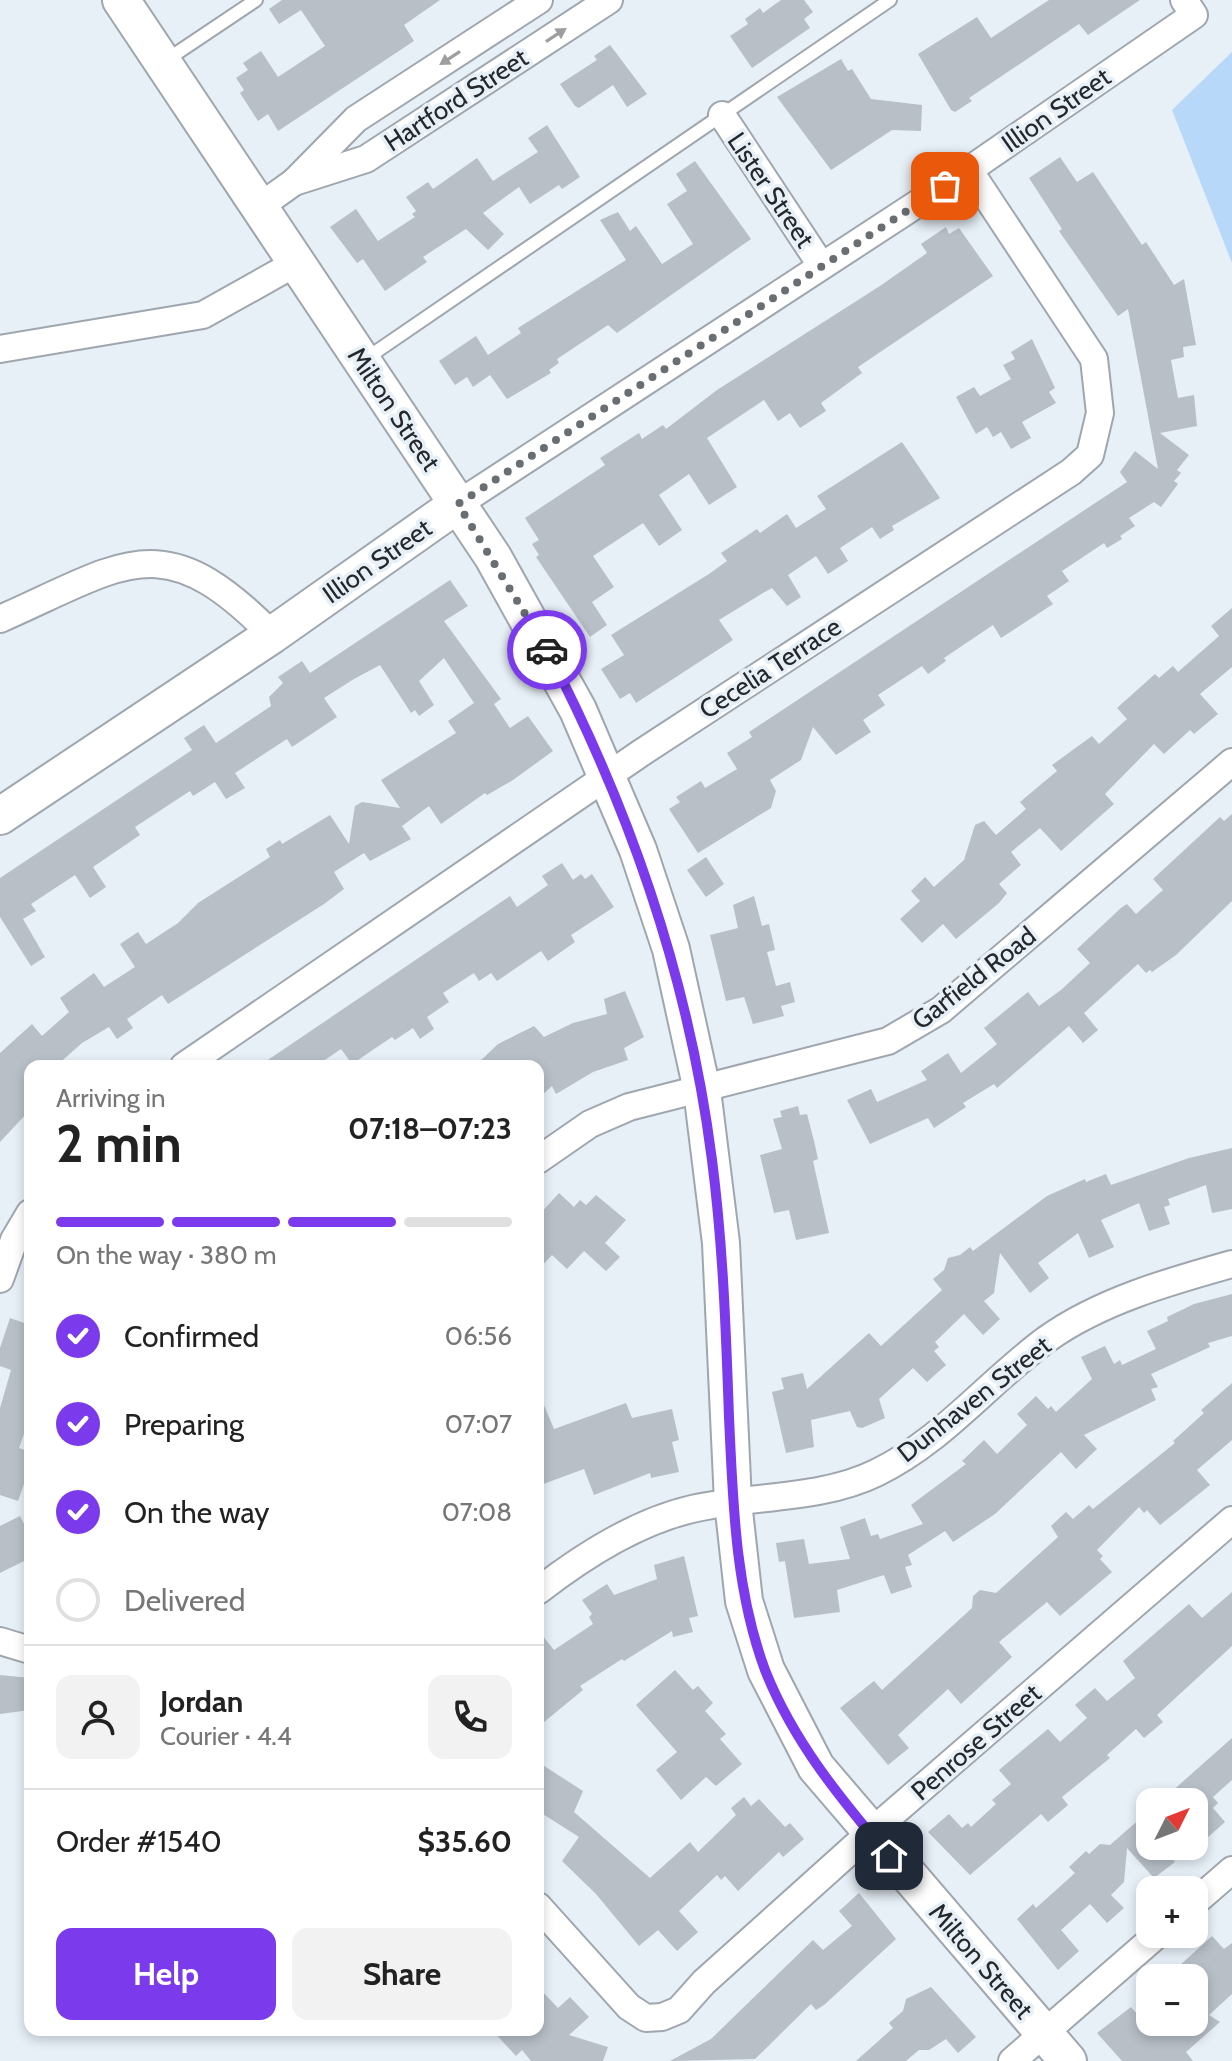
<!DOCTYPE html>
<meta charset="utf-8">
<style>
:root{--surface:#fff;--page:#f2f2f2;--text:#222;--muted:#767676;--line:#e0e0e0;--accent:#7c3aed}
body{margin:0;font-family:Cabin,sans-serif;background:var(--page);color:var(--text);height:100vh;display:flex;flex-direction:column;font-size:30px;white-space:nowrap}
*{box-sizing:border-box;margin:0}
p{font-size:26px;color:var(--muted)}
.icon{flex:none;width:44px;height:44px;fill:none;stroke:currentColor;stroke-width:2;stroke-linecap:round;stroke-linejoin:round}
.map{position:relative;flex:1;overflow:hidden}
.sheet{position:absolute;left:24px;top:1060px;width:520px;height:976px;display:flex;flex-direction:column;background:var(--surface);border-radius:16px;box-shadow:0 4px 12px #0003}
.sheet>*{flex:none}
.needle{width:52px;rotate:48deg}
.fabs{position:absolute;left:1136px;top:1788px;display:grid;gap:16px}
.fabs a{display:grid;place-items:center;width:72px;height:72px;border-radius:16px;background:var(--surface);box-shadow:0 4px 12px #0003;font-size:40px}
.pin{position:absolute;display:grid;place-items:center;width:68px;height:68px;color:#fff;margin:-34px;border-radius:16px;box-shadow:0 4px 12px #0006}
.courier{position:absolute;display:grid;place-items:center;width:80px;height:80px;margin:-40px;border:6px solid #7c3aed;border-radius:50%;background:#fff;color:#222;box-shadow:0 2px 10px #0007}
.headline em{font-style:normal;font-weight:800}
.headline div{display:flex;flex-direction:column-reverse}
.headline{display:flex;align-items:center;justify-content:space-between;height:136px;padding:0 32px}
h1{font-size:52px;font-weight:800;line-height:60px}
.bar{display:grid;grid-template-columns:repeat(4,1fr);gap:12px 8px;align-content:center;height:96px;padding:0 32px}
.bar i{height:10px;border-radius:6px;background:var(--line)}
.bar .active{background:var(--accent)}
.bar p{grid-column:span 4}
.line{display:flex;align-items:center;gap:20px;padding:0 32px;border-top:2px solid var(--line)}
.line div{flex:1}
.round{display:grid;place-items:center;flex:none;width:84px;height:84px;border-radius:16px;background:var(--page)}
ol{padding:0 32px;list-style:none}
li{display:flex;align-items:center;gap:24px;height:88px}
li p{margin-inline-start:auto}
li .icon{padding:8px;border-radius:50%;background:var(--accent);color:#fff;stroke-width:4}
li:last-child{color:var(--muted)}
li i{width:44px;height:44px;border:4px solid var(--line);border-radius:50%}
.primary-button{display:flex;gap:16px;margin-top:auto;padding:16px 32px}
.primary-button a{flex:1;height:92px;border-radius:16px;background:var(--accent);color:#fff;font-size:32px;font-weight:800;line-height:92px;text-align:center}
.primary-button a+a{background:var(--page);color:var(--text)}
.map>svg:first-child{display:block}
</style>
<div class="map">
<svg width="1232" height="2061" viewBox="0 0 1232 2061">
<rect width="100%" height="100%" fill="#e7eff7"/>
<polygon fill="#b8d8f9" points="1232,52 1232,263 1172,110"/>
<g fill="#b8bfc7">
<polygon points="282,0 440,0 404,25 414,41 278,131 268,114 258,121 240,93 244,90 236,78 248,70 243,63 261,51 278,77 325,46 301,10 279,24 269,9"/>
<polygon points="781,0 804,0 813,12 804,19 810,28 752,68 730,36 748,24 745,19 760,8 763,13"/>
<polygon points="1049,0 1140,0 1088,35 1079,24 969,98 972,101 955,112 951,110 918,54 977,17 991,38"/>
<polygon points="610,45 647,94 627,107 613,85 579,108 575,106 560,84 597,60 594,56"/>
<polygon points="841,59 848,71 852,69 871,99 922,105 921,131 892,130 831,170 777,97"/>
<polygon points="547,125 580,177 562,189 559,185 530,204 519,187 483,213 504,234 488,250 466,229 423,257 427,262 385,291 363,259 357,263 330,227 356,209 378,241 415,217 412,214 416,211 406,197 428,182 433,189 477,158 493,181 538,152 528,138"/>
<polygon points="1060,157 1077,182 1093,172 1142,245 1146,242 1174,285 1184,279 1196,345 1183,347 1184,357 1171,360 1178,398 1194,395 1197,426 1160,433 1189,455 1177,470 1181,473 1174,481 1178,484 1161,507 1154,502 1129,518 1135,526 1120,536 1122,539 1107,548 1104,543 1062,571 1069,581 1047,596 1053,604 1001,638 993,625 944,658 946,661 928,674 922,666 878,695 885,705 863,720 871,732 836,755 813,727 801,760 770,780 776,791 771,808 698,853 669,809 680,802 676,797 701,781 705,788 737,769 727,753 752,737 749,732 1127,482 1120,472 1135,451 1158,469 1128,309 1118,316 1059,231 1062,229 1029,178"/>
<polygon points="695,161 751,239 617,333 608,325 557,359 559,363 549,370 551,373 507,399 490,375 473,387 467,377 455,385 439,361 476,336 488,355 521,333 518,328 626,260 600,220 618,212 630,231 636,226 662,264 693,244 667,204 687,191 676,174"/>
<polygon points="946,227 949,234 959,228 993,276 858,367 862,373 821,403 826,411 800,428 790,413 778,421 764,400 707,438 737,487 709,505 689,474 659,495 682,530 659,546 643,523 593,556 614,587 592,602 607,625 590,637 536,557 539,555 532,544 539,540 525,518 605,465 600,458 639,433 642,439 663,425 666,429 717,390 880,286 927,253 921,244"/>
<polygon points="1032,339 1055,388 1049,392 1056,403 1022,422 1031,438 1011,449 1001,432 993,437 987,427 976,434 956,397 974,387 980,396 1011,379 1003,365 1015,359 1011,352"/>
<polygon points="902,442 940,498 892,526 894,530 880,539 872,527 840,548 848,561 828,574 816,556 788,575 801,597 787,606 772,588 763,593 719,620 733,640 636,703 630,693 620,699 601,669 624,655 611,635 709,574 727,561 721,553 757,529 760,533 787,514 796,528 826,509 817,496"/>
<polygon points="450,580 468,606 444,621 501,699 494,704 510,728 528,716 553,751 513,780 487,795 485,793 441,824 429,806 402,826 411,839 370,861 364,853 334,872 344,889 324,904 168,1004 162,995 127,1019 133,1028 117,1039 109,1027 82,1043 56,1066 30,1066 30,1110 0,1142 0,1053 32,1024 42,1036 69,1012 60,998 94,973 104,987 135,967 120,944 138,932 146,944 178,923 198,903 270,857 266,849 280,840 282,844 330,815 349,844 355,806 362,802 400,808 381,780 456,733 448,721 474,703 444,658 419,681 434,705 419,716 415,710 411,713 380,665 354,679 324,698 337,717 292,747 287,739 235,773 245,788 226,799 215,782 193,796 190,791 135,827 140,835 93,867 106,887 90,898 75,875 31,904 36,911 23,919 45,957 31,966 0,917 0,878 192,750 184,738 204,725 216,743 271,706 269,697 283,683 278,677 302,661 310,673"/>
<polygon points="1232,608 1232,667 1200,694 1218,714 1194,734 1190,730 1164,754 1154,744 1105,794 1114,804 1061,851 1040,828 1011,852 1021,865 999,884 1007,893 999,903 956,939 943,924 922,943 900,919 920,901 911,891 925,877 934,887 964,860 975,825 984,821 996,835 1026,809 1020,802 1057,771 1052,765 1092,736 1099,744 1127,719 1117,708 1155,674 1159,678 1173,666 1178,672 1219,636 1211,626"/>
<polygon points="1232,814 1232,901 1176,955 1152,972 1150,970 1146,973 1138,964 1084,1013 1098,1030 1083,1043 1069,1026 997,1088 994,1084 963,1103 966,1107 934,1128 928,1118 870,1144 847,1100 871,1089 877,1102 927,1080 921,1071 948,1053 961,1073 997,1044 984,1028 1028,992 1039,1006 1061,990 1090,963 1077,949 1121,908 1127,904 1136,914 1163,890 1153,879 1220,817 1224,821"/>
<polygon points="706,857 724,884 706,897 687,870"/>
<polygon points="562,863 573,880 581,874 585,879 592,874 614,907 571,935 575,942 548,961 541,951 497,981 491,973 479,981 474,973 443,993 449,1002 427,1017 434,1029 420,1039 413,1028 395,1040 392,1037 352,1064 341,1049 316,1066 259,1066 510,896 517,907 548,885 542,876"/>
<polygon points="754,896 762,926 769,924 775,950 767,952 776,986 790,982 795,1002 781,1006 784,1016 753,1024 744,997 726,1001 710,935 738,928 733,905"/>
<polygon points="625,991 644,1037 624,1048 628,1060 593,1072 556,1094 552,1086 538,1099 538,1066 475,1066 498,1044 534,1026 544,1037 573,1023 607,1014 604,999"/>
<polygon points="798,1106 800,1115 807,1114 814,1141 818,1159 813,1161 829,1233 796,1240 789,1210 774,1213 760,1155 782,1149 773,1119 782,1117 780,1111"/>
<polygon points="1232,1148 1232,1209 1212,1213 1206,1185 1168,1199 1170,1205 1164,1207 1170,1224 1149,1231 1139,1203 1101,1220 1114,1247 1089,1258 1078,1233 1038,1263 1049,1278 1030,1293 1000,1253 994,1293 984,1301 1000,1319 983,1335 964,1314 935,1342 939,1347 934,1351 946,1365 927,1382 913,1368 879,1399 885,1418 862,1428 857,1427 850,1411 811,1420 814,1447 786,1453 772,1392 784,1389 781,1378 803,1373 807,1389 869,1333 881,1346 942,1290 933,1279 944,1270 948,1258 960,1255 970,1247 973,1251 1047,1196 1085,1179 1086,1182 1106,1174 1111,1185 1189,1158"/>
<polygon points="559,1193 574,1207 580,1200 586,1205 596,1195 626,1220 605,1243 620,1257 606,1271 584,1251 567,1269 552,1255 538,1270 538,1216"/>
<polygon points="1232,1294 1232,1336 1208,1343 1210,1347 1151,1374 1158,1387 1151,1389 1156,1400 1084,1435 1097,1449 1076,1469 1061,1452 995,1514 953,1542 945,1531 908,1555 912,1565 905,1567 912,1587 891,1594 884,1575 837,1590 840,1612 794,1618 785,1561 779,1562 776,1543 804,1539 809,1564 850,1559 840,1527 865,1518 871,1536 878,1534 880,1539 923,1524 911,1505 966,1464 962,1461 984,1440 997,1454 1027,1425 1017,1414 1036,1396 1048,1409 1051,1406 1056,1412 1092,1379 1081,1357 1105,1346 1114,1364 1120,1360 1122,1365 1156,1349 1147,1331 1168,1321 1167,1317 1194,1304"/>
<polygon points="10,1318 30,1325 30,1417 19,1448 30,1452 30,1467 18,1501 0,1495 0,1408 11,1370 0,1366 0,1348"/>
<polygon points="1232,1383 1232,1440 1197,1470 1210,1485 1160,1525 1147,1510 1144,1513 1139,1507 1097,1550 1103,1556 1100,1559 1112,1572 1060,1616 1047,1602 999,1642 1012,1657 961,1704 948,1689 898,1735 909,1748 888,1765 840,1708 874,1681 882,1690 972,1608 973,1596 980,1590 996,1593 1058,1537 1051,1526 1066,1512 1073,1519 1089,1505 1093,1509 1175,1443 1173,1441 1204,1413 1201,1410"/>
<polygon points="538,1391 554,1429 626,1403 632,1418 672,1409 679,1440 672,1442 679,1472 651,1478 650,1473 594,1495 584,1469 538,1486"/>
<polygon points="20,1516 30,1536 30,1558 0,1573 0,1526"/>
<polygon points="684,1556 698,1616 689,1618 693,1632 673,1637 672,1631 624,1661 622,1659 580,1686 583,1690 538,1727 538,1630 554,1650 593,1624 589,1617 592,1614 582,1600 607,1584 614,1595 657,1579 654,1565"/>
<polygon points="1232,1592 1232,1646 1157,1715 1163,1722 1144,1738 1136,1729 1107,1755 1110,1758 1062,1797 1068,1805 1048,1822 1041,1814 970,1875 928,1832 949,1814 962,1828 968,1823 971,1827 996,1804 992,1800 1011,1784 999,1770 1048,1729 1060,1742 1087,1718 1075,1705 1095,1688 1107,1701 1135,1678 1123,1661 1189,1604 1202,1618"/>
<polygon points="675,1670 693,1690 698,1686 713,1703 705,1711 726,1734 720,1739 742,1764 716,1786 706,1777 681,1800 656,1770 677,1752 636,1705"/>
<polygon points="0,1675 30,1678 30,1710 0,1714"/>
<polygon points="1232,1738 1232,1780 1213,1797 1218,1803 1213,1808 1225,1822 1206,1839 1194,1825 1194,1802 1178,1802 1170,1793"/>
<polygon points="538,1762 583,1791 574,1812 650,1878 690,1842 698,1852 736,1815 731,1808 744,1797 751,1806 759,1799 785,1827 790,1823 804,1839 783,1857 779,1852 738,1891 725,1876 721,1880 717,1875 679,1911 698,1932 677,1951 658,1930 639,1946 596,1894 562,1861 579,1837 538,1811"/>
<polygon points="1150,1810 1150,1846 1160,1846 1175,1862 1154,1878 1127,1848 1124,1882 1111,1895 1124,1908 1107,1923 1090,1904 1061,1930 1079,1951 1058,1970 1017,1919 1033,1904 1036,1908 1075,1873 1069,1867 1086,1851 1089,1854 1100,1844 1110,1845"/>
<polygon points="859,1893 896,1939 824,2005 816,2010 811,2004 755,2059 670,2061 711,2039 813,1940 823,1950 852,1926 839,1911"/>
<polygon points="1212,1936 1224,1949 1232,1943 1232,1994 1209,2015 1220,2022 1186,2052 1193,2061 1122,2061 1097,2033 1131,2007 1144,2022 1194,2022 1194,1978 1166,1978"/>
<polygon points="538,1987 558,2008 570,1997 589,2017 569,2035 608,2047 603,2061 531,2061 522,2050 516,2056 492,2030 538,2030"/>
<polygon points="931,1987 976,2037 958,2053 946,2039 929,2050 919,2050 906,2061 856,2061 893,2028 889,2023 903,2011 906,1999"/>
</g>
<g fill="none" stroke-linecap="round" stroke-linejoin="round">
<g stroke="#9fa6ae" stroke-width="16">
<g id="lane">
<polyline points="165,61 256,0"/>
<polyline points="364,360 890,0"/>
</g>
</g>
<g stroke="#9fa6ae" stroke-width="30">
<g id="street">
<polyline points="722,115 821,265"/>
<polyline points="294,182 366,159 609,0"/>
<polyline points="259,207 294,182 356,119 539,0"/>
<polyline points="0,349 203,315 296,263"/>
<polyline points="458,504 969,170 1194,15 1184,0"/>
<path d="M0,619c125,-55 163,-96 272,16"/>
<polyline points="184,1066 641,753 1071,472 1090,455 1100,413 1094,359 969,170"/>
<polyline points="538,1160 590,1124 629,1107 888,1041 941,1010 1232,762"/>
<polyline points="0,1279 14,1240 30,1213"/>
<path d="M538,1591c45,-35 98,-69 154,-82 59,-14 129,-9 184,-36 67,-32 113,-92 171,-134 53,-38 124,-58 185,-75"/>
<polyline points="0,1641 30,1650"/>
<polyline points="1194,1903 1232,1870"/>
<polyline points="538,1906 629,2007 646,2018 662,2017 679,2010 704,1982 870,1833 1232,1520"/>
<polyline points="1012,2061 1158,1934"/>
</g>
</g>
<g stroke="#9fa6ae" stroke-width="40">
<g id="secondary">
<polyline points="121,0 493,557 578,710 638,850 671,949 702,1090 721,1243 733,1502 744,1601 766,1670 816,1767 1068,2061"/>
<polyline points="0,816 272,635 458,504"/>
</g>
</g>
<use href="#lane" stroke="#fff" stroke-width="12"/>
<use href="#street" stroke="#fff" stroke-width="26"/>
<use href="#secondary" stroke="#fff" stroke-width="36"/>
</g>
<defs><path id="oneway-solid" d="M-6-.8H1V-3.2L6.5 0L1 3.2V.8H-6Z" transform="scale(2)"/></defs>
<g fill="#9d9ea0">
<use href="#oneway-solid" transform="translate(556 35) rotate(-33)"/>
<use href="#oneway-solid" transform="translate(450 58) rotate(147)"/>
</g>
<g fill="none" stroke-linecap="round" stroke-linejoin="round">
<polyline stroke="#696e72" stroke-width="8" stroke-dasharray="0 14.4" points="547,650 458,504 945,186"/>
<path stroke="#7c3aed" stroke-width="10" d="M547,650c84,161 142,329 165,510 11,85 14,171 17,257 4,85 6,172 36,253 28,71 75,128 124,186"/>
</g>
<g text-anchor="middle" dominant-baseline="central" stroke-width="7" stroke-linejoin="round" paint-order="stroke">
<g font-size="26" fill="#25282b" stroke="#e7eff7">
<text transform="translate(456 100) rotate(-33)">Hartford Street</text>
<text transform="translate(1056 110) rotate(-35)">Illion Street</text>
<text transform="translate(771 190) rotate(56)">Lister Street</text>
<text transform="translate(394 409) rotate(56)">Milton Street</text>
<text transform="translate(377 561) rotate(-35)">Illion Street</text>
<text transform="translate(770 668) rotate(-33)">Cecelia Terrace</text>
<text transform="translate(974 978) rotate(-38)">Garfield Road</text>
<text transform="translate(974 1399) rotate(-38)">Dunhaven Street</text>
<text transform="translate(976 1742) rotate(-41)">Penrose Street</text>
<text transform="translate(981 1961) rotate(49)">Milton Street</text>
</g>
</g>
</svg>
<div class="fabs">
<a><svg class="needle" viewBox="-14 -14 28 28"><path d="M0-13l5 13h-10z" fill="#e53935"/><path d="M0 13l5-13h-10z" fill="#767676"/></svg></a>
<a>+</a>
<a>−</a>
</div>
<div class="pin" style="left:945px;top:186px;background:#ea580c"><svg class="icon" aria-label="bag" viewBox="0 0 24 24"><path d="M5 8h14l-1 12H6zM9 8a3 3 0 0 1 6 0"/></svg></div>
<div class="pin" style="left:889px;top:1856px;background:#1f2937"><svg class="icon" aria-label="home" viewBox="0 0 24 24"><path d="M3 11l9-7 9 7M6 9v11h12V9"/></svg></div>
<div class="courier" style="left:547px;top:650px"><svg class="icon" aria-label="car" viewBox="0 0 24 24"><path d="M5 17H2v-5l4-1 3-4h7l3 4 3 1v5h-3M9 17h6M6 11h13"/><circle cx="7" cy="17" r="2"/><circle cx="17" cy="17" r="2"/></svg></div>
<section class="sheet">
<div class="headline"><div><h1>2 min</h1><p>Arriving in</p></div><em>07:18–07:23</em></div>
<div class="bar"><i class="active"></i><i class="active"></i><i class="active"></i><i></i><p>On the way · 380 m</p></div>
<ol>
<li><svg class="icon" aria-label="check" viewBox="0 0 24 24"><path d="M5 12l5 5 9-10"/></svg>Confirmed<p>06:56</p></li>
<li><svg class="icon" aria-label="check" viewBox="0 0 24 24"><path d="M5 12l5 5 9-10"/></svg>Preparing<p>07:07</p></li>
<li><svg class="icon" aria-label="check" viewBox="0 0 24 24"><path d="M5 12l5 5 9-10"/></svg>On the way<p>07:08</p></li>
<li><i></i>Delivered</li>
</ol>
<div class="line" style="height:144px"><a class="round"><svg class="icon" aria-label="person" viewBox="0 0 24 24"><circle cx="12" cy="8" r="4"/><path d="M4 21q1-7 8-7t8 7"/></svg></a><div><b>Jordan</b><p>Courier · 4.4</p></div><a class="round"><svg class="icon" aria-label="phone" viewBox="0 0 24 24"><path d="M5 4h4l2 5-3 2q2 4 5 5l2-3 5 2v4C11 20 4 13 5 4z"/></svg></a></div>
<div class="line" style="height:104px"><div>Order #1540</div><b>$35.60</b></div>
<div class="primary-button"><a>Help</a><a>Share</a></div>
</section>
</div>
